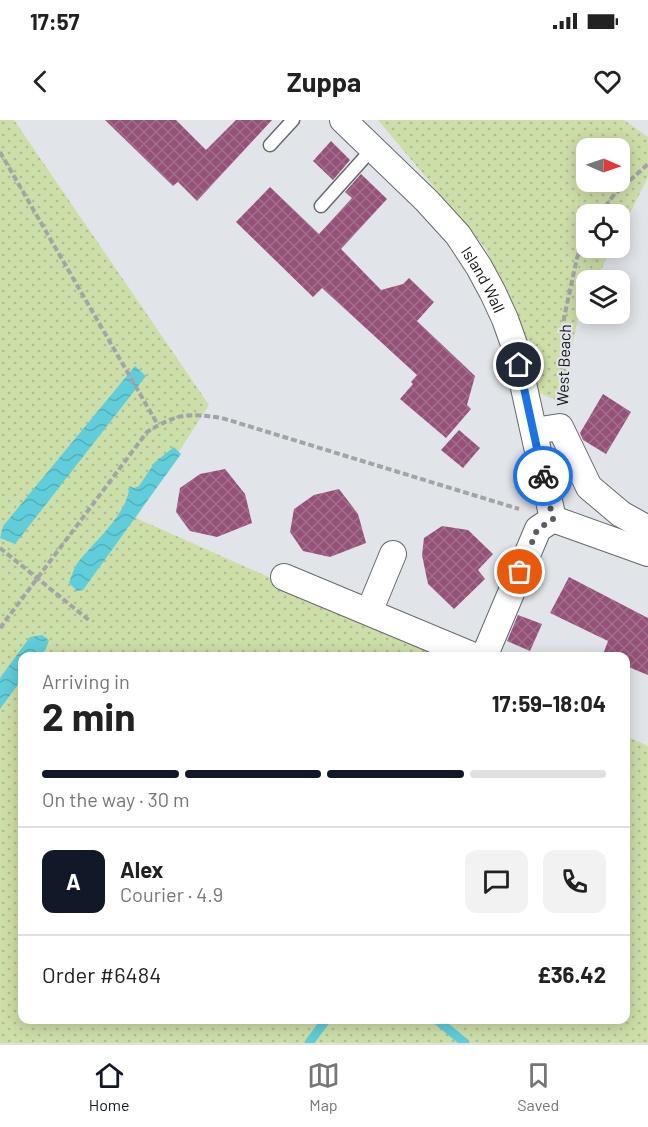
<!DOCTYPE html>
<meta charset="utf-8">
<style>
:root{--surface:#fff;--page:#f2f2f2;--text:#222;--muted:#767676;--line:#e0e0e0;--accent:#111827}
body{margin:0;font-family:Barlow,sans-serif;background:var(--page);color:var(--text);height:100vh;display:flex;flex-direction:column;font-size:22px;white-space:nowrap}
*{box-sizing:border-box;margin:0}
p{font-size:20px;color:var(--muted)}
.icon{flex:none;width:33px;height:33px;fill:none;stroke:currentColor;stroke-width:2;stroke-linecap:round;stroke-linejoin:round}
.map{position:relative;flex:1;overflow:hidden}
.side{position:absolute;left:18px;top:532px;width:612px;height:372px;display:flex;flex-direction:column;background:var(--surface);border-radius:12px;box-shadow:0 3px 15px #0003}
.side>*{flex:none}
.needle{width:39px;rotate:92deg}
.buttons{position:absolute;left:576px;top:18px;display:grid;gap:12px}
.buttons a{display:grid;place-items:center;width:54px;height:54px;border-radius:12px;background:var(--surface);box-shadow:0 3px 15px #0003;font-size:30px}
.pin{position:absolute;display:grid;place-items:center;width:51px;height:51px;color:#fff;margin:-26px;border:3px solid #fff;border-radius:50%;box-shadow:0 2px 6px #0007}
.courier{position:absolute;display:grid;place-items:center;width:60px;height:60px;margin:-30px;border:4px solid #1a73e8;border-radius:50%;background:#fff;color:#222;box-shadow:0 2px 8px #0007}
.overview em{font-style:normal;font-weight:700}
.overview div{display:flex;flex-direction:column-reverse}
.overview{display:flex;align-items:center;justify-content:space-between;height:102px;padding:0 24px}
h1{font-size:39px;font-weight:700;line-height:45px}
.bar{display:grid;grid-template-columns:repeat(4,1fr);gap:9px 6px;align-content:center;height:72px;padding:0 24px}
.bar i{height:8px;border-radius:4px;background:var(--line)}
.bar .selected{background:var(--accent)}
.bar p{grid-column:span 4}
.line{display:flex;align-items:center;gap:15px;padding:0 24px;border-top:2px solid var(--line)}
.line div{flex:1}
.round{display:grid;place-items:center;flex:none;width:63px;height:63px;border-radius:12px;background:var(--page)}
.status{display:flex;justify-content:space-between;align-items:center;height:42px;padding:0 30px;background:var(--surface);direction:ltr}
.status svg{height:16px;fill:currentColor}
header{display:flex;justify-content:space-between;align-items:center;height:78px;padding:0 24px;background:var(--surface);font-size:27px;font-weight:700}
.dock{display:flex;justify-content:space-around;align-items:center;height:84px;border-top:2px solid var(--line);background:var(--surface);font-size:16px;color:var(--muted)}
.dock a{display:grid;justify-items:center;gap:3px}
.dock .selected{color:var(--accent)}
.map>svg:first-child{display:block}
</style>
<div class="status"><b>17:57</b><svg viewBox="0 0 49 12"><path d="M0 12V9h3v3zM5 12V6h3v6zM10 12V3h3v9zM15 12V0h3v12zM26 1h20v11H26zM47 4h2v5h-2z"/></svg></div>
<header><svg class="icon" aria-label="back" viewBox="0 0 24 24"><path d="M15 5l-7 7 7 7"/></svg>Zuppa<svg class="icon" aria-label="heart" viewBox="0 0 24 24"><path d="M12 20l-8-8c-3-5 5-10 8-4 3-6 11-1 8 4z"/></svg></header>
<div class="map">
<svg width="648" height="923" viewBox="0 0 648 923">
<defs>
<pattern id="green-dots" width="8" height="8" patternUnits="userSpaceOnUse" patternTransform="scale(1.5)"><rect width="8" height="8" fill="#cddfa8"/><path d="M2 2h.1M6 6h.1" fill="none" stroke="#afbe90" stroke-width="1.8" stroke-linecap="round"/></pattern>
<pattern id="water-waves" width="16" height="10" patternUnits="userSpaceOnUse" patternTransform="scale(1.5)"><rect width="16" height="10" fill="#5fceda"/><path d="M0 5q4-4 8 0t8 0" fill="none" stroke="#52b0ba"/></pattern>
<pattern id="building-cross-hatch" width="8" height="8" patternUnits="userSpaceOnUse" patternTransform="scale(1.5)"><rect width="8" height="8" fill="#955177"/><path d="M0 0l8 8M0 8l8-8" fill="none" stroke="#a0708b"/></pattern>
</defs>
<rect width="100%" height="100%" fill="#e1e4e8"/>
<g fill="url(#green-dots)" fill-rule="evenodd">
<polygon points="0,0 14,0 209,285 136,398 448,537 22,537 22,900 626,900 626,616 648,626 648,923 0,923"/>
<path d="M378,0h246l24,17v40l-28,56v-19h-34v34h26l-16,32h-10v19l-7,15 -19,88 -25,-11 -22,-79 -27,-63zM586,28h34v34h-34z"/>
</g>
<g fill="url(#water-waves)">
<polygon points="135,246 146,256 15,424 0,418 3,406"/>
<path d="M174,327l7,7 -98,136 -6,1 -8,-8c3,-8 5,-16 10,-22 15,-19 51,-50 50,-75l5,2 5,-2 16,-24z"/>
<polygon points="42,515 49,520 46,529 39,537 22,537 22,559 0,589 0,558 30,517"/>
</g>
<g fill="none" stroke-linecap="round" stroke-linejoin="round">
<g stroke="#5fceda" stroke-width="9">
<polyline points="437,900 465,923"/>
<polyline points="309,923 326,900"/>
</g>
</g>
<g fill="url(#building-cross-hatch)">
<polygon points="105,0 176,0 206,30 236,0 272,0 197,81 178,62 173,66"/>
<polygon points="331,21 350,40 333,60 313,41"/>
<polygon points="361,54 387,79 341,129 381,170 403,164 409,158 434,182 417,201 475,256 467,285 471,289 446,318 400,279 413,264 411,262 417,255 322,168 313,177 236,102 270,67 319,114 352,78 345,72"/>
<polygon points="603,274 631,292 606,334 583,320 580,313"/>
<polygon points="459,310 480,328 463,348 441,330"/>
<polygon points="225,349 245,374 252,403 217,417 190,411 176,392 180,368 200,354"/>
<polygon points="339,369 358,394 366,423 330,437 303,431 290,412 294,389 314,375"/>
<polygon points="442,406 468,410 493,434 478,450 485,459 454,489 428,464 422,435 424,418"/>
<polygon points="569,457 648,498 648,555 626,546 626,537 602,537 608,521 550,493"/>
<polygon points="518,495 542,504 530,531 507,521"/>
</g>
<g fill="none" stroke-linecap="round" stroke-linejoin="round">
<g stroke="#66696d" stroke-width="15">
<g id="lane">
<polyline points="270,25 293,0"/>
<polyline points="321,86 373,28"/>
</g>
</g>
<g stroke="#66696d" stroke-width="28">
<g id="street">
<path id="s1" d="M343,0l84,81 31,34 21,32 14,26 12,26 10,28 38,172"/>
<polyline points="534,311 560,307 589,367 621,394 648,409"/>
<polyline points="553,399 648,433"/>
<polyline points="284,457 476,537"/>
<polyline points="369,492 393,434"/>
<polyline points="484,537 538,409 553,399"/>
</g>
</g>
<g stroke="#a2a4a7" stroke-width="4" stroke-dasharray="6 3" stroke-linecap="butt">
<polyline points="0,32 158,305"/>
<polyline points="600,94 613,76 648,44"/>
<polyline points="562,282 565,223 564,198 577,138 586,114"/>
<polyline points="0,428 90,501"/>
<path d="M0,508l147,-196c31,-19 40,-19 75,-14l297,91"/>
</g>
<use href="#lane" stroke="#fff" stroke-width="12"/>
<use href="#street" stroke="#fff" stroke-width="26"/>
</g>
<g fill="none" stroke-linecap="round" stroke-linejoin="round">
<polyline stroke="#5b5d60" stroke-width="6" stroke-dasharray="0 10.8" points="520,452 537,410 553,399 543,356"/>
<polyline stroke="#1a73e8" stroke-width="8" points="519,245 543,356"/>
</g>
<g text-anchor="middle" dominant-baseline="central" stroke-width="4.5" stroke-linejoin="round" paint-order="stroke">
<g font-size="16" fill="#131416" stroke="#e1e4e8">
<text stroke="none"><textPath href="#s1" startOffset="214">Island Wall</textPath></text>
<text transform="translate(563 245) rotate(-88)">West Beach</text>
</g>
</g>
</svg>
<div class="buttons">
<a><svg class="needle" viewBox="-14 -14 28 28"><path d="M0-13l5 13h-10z" fill="#e53935"/><path d="M0 13l5-13h-10z" fill="#767676"/></svg></a>
<a><svg class="icon" aria-label="locate" viewBox="0 0 24 24"><circle cx="12" cy="12" r="6"/><path d="M12 2v4M12 18v4M2 12h4M18 12h4"/></svg></a>
<a><svg class="icon" aria-label="layers" viewBox="0 0 24 24"><path d="M12 4l9 5-9 5-9-5zM3 14l9 5 9-5"/></svg></a>
</div>
<div class="pin" style="left:520px;top:452px;background:#ea580c"><svg class="icon" aria-label="bag" viewBox="0 0 24 24"><path d="M5 8h14l-1 12H6zM9 8a3 3 0 0 1 6 0"/></svg></div>
<div class="pin" style="left:519px;top:245px;background:#1f2937"><svg class="icon" aria-label="home" viewBox="0 0 24 24"><path d="M3 11l9-7 9 7M6 9v11h12V9"/></svg></div>
<div class="courier" style="left:543px;top:356px"><svg class="icon" aria-label="bike" viewBox="0 0 24 24"><circle cx="6" cy="16" r="4"/><circle cx="18" cy="16" r="4"/><path d="M6 16l4-8h5l3 8M10 8l3 8H6M13 5h3"/></svg></div>
<section class="side">
<div class="overview"><div><h1>2 min</h1><p>Arriving in</p></div><em>17:59–18:04</em></div>
<div class="bar"><i class="selected"></i><i class="selected"></i><i class="selected"></i><i></i><p>On the way · 30 m</p></div>
<div class="line" style="height:108px"><b class="round" style="background:var(--accent);color:#fff">A</b><div><b>Alex</b><p>Courier · 4.9</p></div><a class="round"><svg class="icon" aria-label="chat" viewBox="0 0 24 24"><path d="M4 5h16v11H9l-5 4z"/></svg></a><a class="round"><svg class="icon" aria-label="phone" viewBox="0 0 24 24"><path d="M5 4h4l2 5-3 2q2 4 5 5l2-3 5 2v4C11 20 4 13 5 4z"/></svg></a></div>
<div class="line" style="height:78px"><div>Order #6484</div><b>£36.42</b></div>
</section>
</div>
<nav class="dock">
<a class="selected"><svg class="icon" aria-label="home" viewBox="0 0 24 24"><path d="M3 11l9-7 9 7M6 9v11h12V9"/></svg>Home</a>
<a><svg class="icon" aria-label="map" viewBox="0 0 24 24"><path d="M3 6l6-2 6 2 6-2v14l-6 2-6-2-6 2zM9 4v14M15 6v14"/></svg>Map</a>
<a><svg class="icon" aria-label="saved" viewBox="0 0 24 24"><path d="M7 4h10v16l-5-4-5 4z"/></svg>Saved</a>
</nav>
